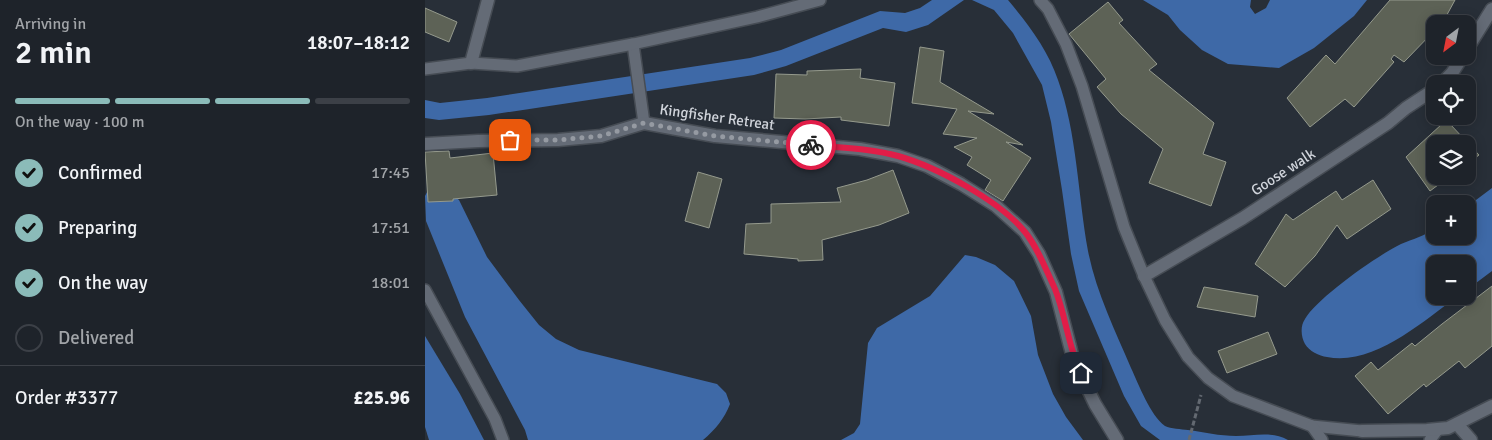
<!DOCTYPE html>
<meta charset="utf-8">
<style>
:root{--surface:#1e232a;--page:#2b2f36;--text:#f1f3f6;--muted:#a1a4a8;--line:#3c4047;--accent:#8bbbb9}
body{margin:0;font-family:Signika,sans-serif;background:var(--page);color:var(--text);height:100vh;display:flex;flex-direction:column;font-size:19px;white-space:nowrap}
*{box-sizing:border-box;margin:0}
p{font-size:16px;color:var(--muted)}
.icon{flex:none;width:28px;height:28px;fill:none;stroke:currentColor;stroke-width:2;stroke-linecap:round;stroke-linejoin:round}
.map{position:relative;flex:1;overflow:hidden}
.side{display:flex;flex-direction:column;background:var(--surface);width:425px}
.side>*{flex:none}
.needle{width:32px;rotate:212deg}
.controls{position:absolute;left:1001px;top:15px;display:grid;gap:10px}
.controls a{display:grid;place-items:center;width:50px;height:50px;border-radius:10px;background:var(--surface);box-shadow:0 2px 12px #0003,0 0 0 1px var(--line);font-size:25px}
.pin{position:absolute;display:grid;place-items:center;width:42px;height:42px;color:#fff;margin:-21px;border-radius:10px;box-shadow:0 2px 8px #0006}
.courier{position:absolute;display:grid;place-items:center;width:50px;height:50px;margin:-25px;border:4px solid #e11d48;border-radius:50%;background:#fff;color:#222;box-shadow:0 1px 6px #0007}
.overview em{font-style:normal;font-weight:600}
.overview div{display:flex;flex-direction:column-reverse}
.overview{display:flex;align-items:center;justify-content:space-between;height:85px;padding:0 15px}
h1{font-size:32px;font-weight:600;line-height:38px}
.bar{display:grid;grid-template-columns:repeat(4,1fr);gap:8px 5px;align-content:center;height:60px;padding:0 15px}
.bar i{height:6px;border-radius:4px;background:var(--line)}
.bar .on{background:var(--accent)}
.bar p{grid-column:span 4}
.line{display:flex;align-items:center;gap:12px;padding:0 15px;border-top:1px solid var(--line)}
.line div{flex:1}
ol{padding:0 15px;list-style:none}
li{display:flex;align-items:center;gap:15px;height:55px}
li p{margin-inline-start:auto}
li .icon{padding:5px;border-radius:50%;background:var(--accent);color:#111;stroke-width:4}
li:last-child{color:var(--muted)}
li i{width:28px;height:28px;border:2px solid var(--line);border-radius:50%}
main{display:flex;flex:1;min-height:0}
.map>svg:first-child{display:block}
</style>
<main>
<section class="side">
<div class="overview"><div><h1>2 min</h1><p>Arriving in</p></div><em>18:07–18:12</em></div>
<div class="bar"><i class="on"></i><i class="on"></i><i class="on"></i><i></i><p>On the way · 100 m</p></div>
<ol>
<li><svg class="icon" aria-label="check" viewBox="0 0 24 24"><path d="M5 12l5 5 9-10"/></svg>Confirmed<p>17:45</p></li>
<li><svg class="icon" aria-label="check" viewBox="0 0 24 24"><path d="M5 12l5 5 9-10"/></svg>Preparing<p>17:51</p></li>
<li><svg class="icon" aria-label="check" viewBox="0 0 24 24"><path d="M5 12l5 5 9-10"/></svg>On the way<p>18:01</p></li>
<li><i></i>Delivered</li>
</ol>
<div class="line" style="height:65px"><div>Order #3377</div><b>£25.96</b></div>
</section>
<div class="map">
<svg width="1067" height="440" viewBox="0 0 1067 440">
<rect width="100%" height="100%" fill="#282f38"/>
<g fill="#3e69a7">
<polygon points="507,0 539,0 503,25 481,32 458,28 361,66 329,75 64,115 14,120 0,118 0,100 15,103 62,98 325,58 356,50 455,11 480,13 495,8"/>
<path d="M547,0h36c20,24 40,50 50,80 19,52 20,116 30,171 8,41 27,79 43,117 8,17 19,47 34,58 6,3 16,3 23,4 15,2 32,6 48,6 19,0 35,-5 52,4h-128l-19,-14 -17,-30 -45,-105 -8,-37 -9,-64 -11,-68 -9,-37 -29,-52 -19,-23z"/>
<polygon points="718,0 826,0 825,7 830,14 841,8 845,0 942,0 929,16 889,48 854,68 803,64 777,50 755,30 743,15"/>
<path d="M1067,188v83l-24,18 -1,-25h-32v32h23c-36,26 -84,70 -131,61 -8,-1 -18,-6 -22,-13 -4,-7 -5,-18 0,-25 12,-21 73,-64 96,-75 12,-5 23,-8 34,-15v7h32l1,-30z"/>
<path d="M21,189l13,11 28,57 32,43 20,25 17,14 23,11 138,34 9,9 4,11c-6,15 -14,25 -27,36h-175l-3,-10 -60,-113 -39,-96 -1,-25 3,-6z"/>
<polygon points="540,255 551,257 570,265 589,281 606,316 613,355 628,394 641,417 658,440 416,440 429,433 435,424 443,343 452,328 505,296"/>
<polygon points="0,336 35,394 59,440 4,440 0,427"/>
</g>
<g fill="#5d6256" stroke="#959a8d">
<polygon points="965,0 1030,0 1018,22 1016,24 1010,24 1010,30 979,62 969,55 966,59 969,62 929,107 920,99 885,127 862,98 901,55 910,64"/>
<polygon points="683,2 698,20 694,23 732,64 724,70 789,123 778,154 801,162 786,206 724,183 738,149 696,114 672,87 681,79 644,34"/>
<polygon points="0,8 32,22 24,42 0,32"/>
<polygon points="495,47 519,51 515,82 569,114 543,111 598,145 581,142 606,158 578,201 560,190 566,180 542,165 547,157 529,147 552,138 518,134 532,109 487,103"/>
<polygon points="436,69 435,78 470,83 464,126 416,120 416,117 380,119 349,118 351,74 382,75 382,71"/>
<polygon points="1017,124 1025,124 1054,155 1042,164 1042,144 1010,144 1010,176 1025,176 1005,191 981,157"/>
<polygon points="24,151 25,158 68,153 72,195 28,199 28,201 3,202 0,152"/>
<polygon points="468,170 484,213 454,225 397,240 398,260 373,261 373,259 319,254 321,224 346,223 346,204 416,202 412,188 442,180"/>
<polygon points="273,172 297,179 284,228 260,221"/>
<polygon points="948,180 966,209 922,239 912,225 890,256 860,287 830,264 861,214 868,220 911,191 917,200"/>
<polygon points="1067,286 1067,346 1040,368 1034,361 1001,387 999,384 963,414 930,376 946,362 953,370 987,343 990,346 1017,324"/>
<polygon points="779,287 833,296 830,317 772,307"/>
<polygon points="843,332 852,354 802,373 793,351"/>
</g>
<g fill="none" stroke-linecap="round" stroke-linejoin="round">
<g stroke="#464c54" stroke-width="14">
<g id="service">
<polyline points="615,0 623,9 641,44 657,86 699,227 719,276 740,320 763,357 783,378 808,396 887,426 937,431"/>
<polyline points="208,44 219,123"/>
<polyline points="0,69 46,63 92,66 208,44 332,17 395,0"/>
<polyline points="0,290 70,419 78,440"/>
<polyline points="887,426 897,440"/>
<polyline points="1005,440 1013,429"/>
</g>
</g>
<g stroke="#464c54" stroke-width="15">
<g id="minor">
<polyline points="1042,49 1067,9"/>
<polyline points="46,63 63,0"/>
<polyline points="1016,84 1027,73 1038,56"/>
<polyline points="0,144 53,141 133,140 176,136 219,123 290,136 435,149 473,156 502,166 536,184 571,206 600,232 614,254 631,292 648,358 670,404 692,440"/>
<polyline points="719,276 818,218 963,123 981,108 1010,89"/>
<polyline points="1032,424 1046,440"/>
<polyline points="937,431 1002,430 1023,428 1067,406"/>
</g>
</g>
<polyline stroke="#636971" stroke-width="3" stroke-dasharray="5 2.5" stroke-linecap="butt" points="764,440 776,395"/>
<use href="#service" stroke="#646b76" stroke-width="11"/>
<use href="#minor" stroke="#646b76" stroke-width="12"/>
</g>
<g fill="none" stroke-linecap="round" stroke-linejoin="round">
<polyline stroke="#959aa2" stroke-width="5" stroke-dasharray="0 9" points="85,140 133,140 176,136 219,123 290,136 386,145"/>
<path stroke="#e11d48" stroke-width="6" d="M386,145c29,3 59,3 87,11 39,11 102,45 127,76 13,16 21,38 30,57 11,27 13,58 26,84"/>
</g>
<g text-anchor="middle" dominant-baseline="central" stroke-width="4" stroke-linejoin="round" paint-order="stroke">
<g font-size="15" fill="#d0d4db" stroke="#282f38">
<text transform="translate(292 117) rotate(8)">Kingfisher Retreat</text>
<text transform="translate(858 172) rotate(-33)">Goose walk</text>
</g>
</g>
</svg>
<div class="controls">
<a><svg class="needle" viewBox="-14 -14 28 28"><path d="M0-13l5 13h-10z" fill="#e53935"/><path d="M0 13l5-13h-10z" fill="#a1a4a8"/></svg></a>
<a><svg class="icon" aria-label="locate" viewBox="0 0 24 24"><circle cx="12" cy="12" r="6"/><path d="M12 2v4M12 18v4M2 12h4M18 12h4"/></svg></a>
<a><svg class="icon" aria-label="layers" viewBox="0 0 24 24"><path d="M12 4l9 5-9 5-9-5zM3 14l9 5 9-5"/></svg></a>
<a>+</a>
<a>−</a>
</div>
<div class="pin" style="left:85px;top:140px;background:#ea580c"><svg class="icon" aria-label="bag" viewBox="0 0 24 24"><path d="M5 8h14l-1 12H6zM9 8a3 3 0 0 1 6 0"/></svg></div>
<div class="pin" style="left:656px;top:373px;background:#1f2937"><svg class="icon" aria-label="home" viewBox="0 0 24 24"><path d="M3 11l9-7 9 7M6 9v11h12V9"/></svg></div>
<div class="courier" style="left:386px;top:145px"><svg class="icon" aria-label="bike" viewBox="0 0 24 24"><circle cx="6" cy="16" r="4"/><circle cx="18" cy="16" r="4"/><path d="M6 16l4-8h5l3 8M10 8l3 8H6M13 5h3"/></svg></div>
</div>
</main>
